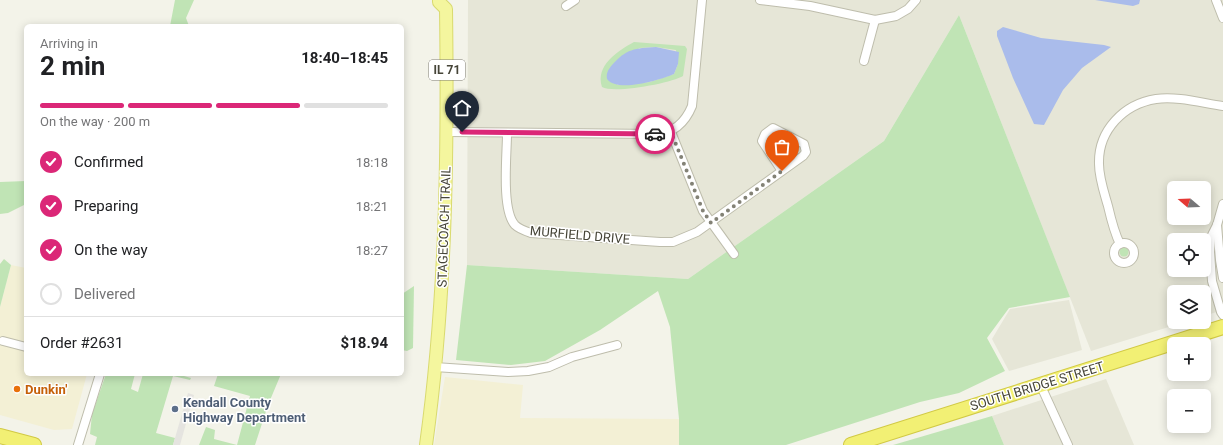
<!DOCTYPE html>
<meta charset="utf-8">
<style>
:root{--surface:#fff;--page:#f2f2f2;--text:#202124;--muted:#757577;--line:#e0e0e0;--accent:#db2777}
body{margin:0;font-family:Roboto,sans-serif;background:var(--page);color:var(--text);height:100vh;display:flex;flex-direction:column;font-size:15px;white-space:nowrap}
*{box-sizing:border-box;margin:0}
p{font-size:13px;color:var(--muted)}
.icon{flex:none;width:22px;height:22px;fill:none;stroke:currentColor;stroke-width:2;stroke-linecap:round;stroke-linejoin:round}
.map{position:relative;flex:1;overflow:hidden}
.side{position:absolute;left:24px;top:24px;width:380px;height:352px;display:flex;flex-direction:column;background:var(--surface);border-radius:6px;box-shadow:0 2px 10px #0003}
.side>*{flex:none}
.needle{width:26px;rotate:289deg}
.controls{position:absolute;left:1167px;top:181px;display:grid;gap:8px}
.controls a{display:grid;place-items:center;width:44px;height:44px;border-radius:6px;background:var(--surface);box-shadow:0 2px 10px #0003;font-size:20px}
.pin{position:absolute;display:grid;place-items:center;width:34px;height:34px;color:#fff;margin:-41px -17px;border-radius:50% 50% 50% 0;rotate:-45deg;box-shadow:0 0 4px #0007}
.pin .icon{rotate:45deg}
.courier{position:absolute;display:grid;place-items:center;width:40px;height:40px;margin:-20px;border:3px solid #db2777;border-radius:50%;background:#fff;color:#222;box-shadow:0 1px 5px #0007}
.summary em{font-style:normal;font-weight:700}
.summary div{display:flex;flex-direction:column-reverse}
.summary{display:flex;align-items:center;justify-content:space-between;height:68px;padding:0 16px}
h1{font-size:26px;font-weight:700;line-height:30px}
.bar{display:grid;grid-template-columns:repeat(4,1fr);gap:6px 4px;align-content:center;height:48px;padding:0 16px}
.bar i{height:5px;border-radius:3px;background:var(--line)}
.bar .active{background:var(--accent)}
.bar p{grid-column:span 4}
.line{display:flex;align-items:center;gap:10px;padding:0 16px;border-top:1px solid var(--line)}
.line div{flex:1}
ol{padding:0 16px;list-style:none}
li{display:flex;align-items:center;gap:12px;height:44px}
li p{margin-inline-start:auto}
li .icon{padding:4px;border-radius:50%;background:var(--accent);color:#fff;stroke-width:4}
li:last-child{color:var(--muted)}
li i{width:22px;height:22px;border:2px solid var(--line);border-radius:50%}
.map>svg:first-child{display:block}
</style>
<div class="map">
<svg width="1223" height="445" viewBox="0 0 1223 445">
<rect width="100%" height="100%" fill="#f3f3e9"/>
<g fill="#e6e6d7" fill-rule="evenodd">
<path d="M468,0h755v310l-19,6v-24h-30v30h11l-94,29 -132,-336 -75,126 -196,138 -221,-14zM1174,188h30v30h-30zM1174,240h30v30h-30z"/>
<polygon points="1069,300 1082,350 1009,371 992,339 1010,309"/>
<polygon points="1106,379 1134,445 1004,445 992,416"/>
</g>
<g fill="#f3f0d5">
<polygon points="11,265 26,268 26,374 87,374 72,429 54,430 0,415 0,307"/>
<polygon points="445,377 523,385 520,418 679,419 679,445 434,445"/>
</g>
<g fill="#c0e4b5" fill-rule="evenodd">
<polygon points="175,0 194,0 186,18 189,26 170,26"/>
<polygon points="959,15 1070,297 1009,308 987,338 1005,371 959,393 920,402 786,445 679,445 679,419 670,327 658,291 600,330 545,361 511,365 456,360 467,265 688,279 884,141"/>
<path d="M634,42l51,4 2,3 -4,27c-11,7 -69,18 -81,11 -7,-22 16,-36 32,-45zM656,47l20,3 2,14 -4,10 -24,8 -33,3 22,-37z"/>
<polygon points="26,181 26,204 8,213 0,214 0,182"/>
<circle cx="1124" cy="252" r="4.5"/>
<polygon points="4,259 11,265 0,307 0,264"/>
<polygon points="414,286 413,348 407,351 402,350 402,294"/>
<polygon points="106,374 135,374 131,389 138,392 143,374 177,374 191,378 190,380 173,376 156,433 175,438 173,445 95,445 97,437 90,434 92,414"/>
<polygon points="218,374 281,374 268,405 255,445 199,445 206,427 215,430 214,439 237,445 250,396 214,386"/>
<polygon points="992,416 1004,445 893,445"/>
</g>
<polygon fill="#e5e4e0" points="188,393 194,395 180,445 173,445"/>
<g fill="#aabceb">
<polygon points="1095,0 1140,0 1139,4 1133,6"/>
<polygon points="1003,27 1041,38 1104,45 1111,47 1082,68 1063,90 1044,125 1034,124 1013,78 997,36 997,31"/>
<path d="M656,47l23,5 -1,12 -4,10c-14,6 -57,19 -67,5 -1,-6 1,-9 5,-14 14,-16 23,-17 44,-18z"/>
</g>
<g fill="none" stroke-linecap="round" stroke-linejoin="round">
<g stroke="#bebdac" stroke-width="10">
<g id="street">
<polyline points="760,0 810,6 875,20 896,16 908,9 916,0"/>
<polyline points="1216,0 1223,18"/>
<polyline points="566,6 575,0"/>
<polyline points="864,61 875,20"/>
<path d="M447,132l209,2c18,-1 29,-11 36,-28l10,-106"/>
<polyline points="671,132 703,211 734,254"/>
<path d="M507,134c0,20 -6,76 8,91 4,4 10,6 16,8l129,9h13l24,-10 106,-76 3,-4 -2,-8 -31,-16 -8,6 -3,7 20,30"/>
<polyline points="1223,204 1217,225 1211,237 1210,252 1212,281 1221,312 1223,315"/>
<polyline points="1217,225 1220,260 1223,278"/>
<circle cx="1124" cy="253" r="10"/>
<path d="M1120,244c-6,-12 -9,-25 -12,-38 -4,-14 -9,-28 -9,-42 -1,-34 25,-60 57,-65 21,-3 46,4 67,7"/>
<polyline points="3,341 26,347"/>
<polyline points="435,367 508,372 528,371 549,367 572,357 617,345"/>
<polyline points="1040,384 1068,445"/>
<polyline points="78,445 100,374"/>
</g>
</g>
<g stroke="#d9da6f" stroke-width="14">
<path id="primary" d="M426,445c20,-145 22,-290 20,-436l-7,-7v-2"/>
</g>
<g stroke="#d1c944" stroke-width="16">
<g id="highway">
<polyline points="0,436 34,445"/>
<polyline points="851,445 1223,327"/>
</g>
</g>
<use href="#street" stroke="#fff" stroke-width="8"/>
<use href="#primary" stroke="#f4f69e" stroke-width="12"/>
<use href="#highway" stroke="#f2f074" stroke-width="14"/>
</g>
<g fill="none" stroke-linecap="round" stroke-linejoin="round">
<polyline stroke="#838276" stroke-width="4" stroke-dasharray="0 7.2" points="655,134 671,132 703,211 711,223 782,171"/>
<polyline stroke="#db2777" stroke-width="5" points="462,132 655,134"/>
</g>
<circle fill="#e8710a" stroke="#fff" stroke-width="1.5" cx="17" cy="389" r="4"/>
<circle fill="#5c6f8a" stroke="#fff" stroke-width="1.5" cx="175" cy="409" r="4"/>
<g text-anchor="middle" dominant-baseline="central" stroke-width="3" stroke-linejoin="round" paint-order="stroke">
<rect fill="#fff" stroke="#7e7d74" stroke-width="1" x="429" y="60" width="36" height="20" rx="3"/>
<g font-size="12" font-weight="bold" fill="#464538">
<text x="447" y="70">IL 71</text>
</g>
<g font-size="13" fill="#464538" stroke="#fff">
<text transform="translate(444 227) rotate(-88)">STAGECOACH TRAIL</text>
<text transform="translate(580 235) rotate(5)">MURFIELD DRIVE</text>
<text transform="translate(1037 386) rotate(-17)">SOUTH BRIDGE STREET</text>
</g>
<g font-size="13" font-weight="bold" fill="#c56008" stroke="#fff" text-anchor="start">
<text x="25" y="389">Dunkin'</text>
</g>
<g font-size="13" font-weight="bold" fill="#4e5e75" stroke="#fff" text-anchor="start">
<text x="183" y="402">Kendall County<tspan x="183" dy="15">Highway Department</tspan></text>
</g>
</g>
</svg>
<div class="controls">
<a><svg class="needle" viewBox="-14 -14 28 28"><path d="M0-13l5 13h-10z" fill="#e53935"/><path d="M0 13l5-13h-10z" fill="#757577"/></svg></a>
<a><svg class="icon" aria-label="locate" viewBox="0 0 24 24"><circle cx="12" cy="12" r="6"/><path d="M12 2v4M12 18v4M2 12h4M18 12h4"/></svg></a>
<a><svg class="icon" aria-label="layers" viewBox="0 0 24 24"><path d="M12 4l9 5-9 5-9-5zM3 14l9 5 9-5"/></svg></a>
<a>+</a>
<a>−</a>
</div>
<div class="pin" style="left:782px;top:171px;background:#ea580c"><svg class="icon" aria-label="bag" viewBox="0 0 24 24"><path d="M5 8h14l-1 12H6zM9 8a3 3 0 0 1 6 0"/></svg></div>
<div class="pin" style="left:462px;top:132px;background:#1f2937"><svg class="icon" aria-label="home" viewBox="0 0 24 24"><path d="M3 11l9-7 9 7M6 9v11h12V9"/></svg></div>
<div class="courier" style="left:655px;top:134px"><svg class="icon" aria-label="car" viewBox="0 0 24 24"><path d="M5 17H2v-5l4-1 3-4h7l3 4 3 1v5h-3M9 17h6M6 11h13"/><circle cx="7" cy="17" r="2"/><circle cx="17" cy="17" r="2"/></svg></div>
<section class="side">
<div class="summary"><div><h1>2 min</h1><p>Arriving in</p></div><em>18:40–18:45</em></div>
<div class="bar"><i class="active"></i><i class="active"></i><i class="active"></i><i></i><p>On the way · 200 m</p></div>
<ol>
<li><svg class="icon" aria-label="check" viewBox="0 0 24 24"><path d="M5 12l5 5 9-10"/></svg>Confirmed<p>18:18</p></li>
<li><svg class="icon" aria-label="check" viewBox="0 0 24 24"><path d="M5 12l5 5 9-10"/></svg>Preparing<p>18:21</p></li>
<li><svg class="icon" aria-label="check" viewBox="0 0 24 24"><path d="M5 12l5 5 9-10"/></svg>On the way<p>18:27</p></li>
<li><i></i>Delivered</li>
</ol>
<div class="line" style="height:52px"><div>Order #2631</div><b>$18.94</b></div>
</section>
</div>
